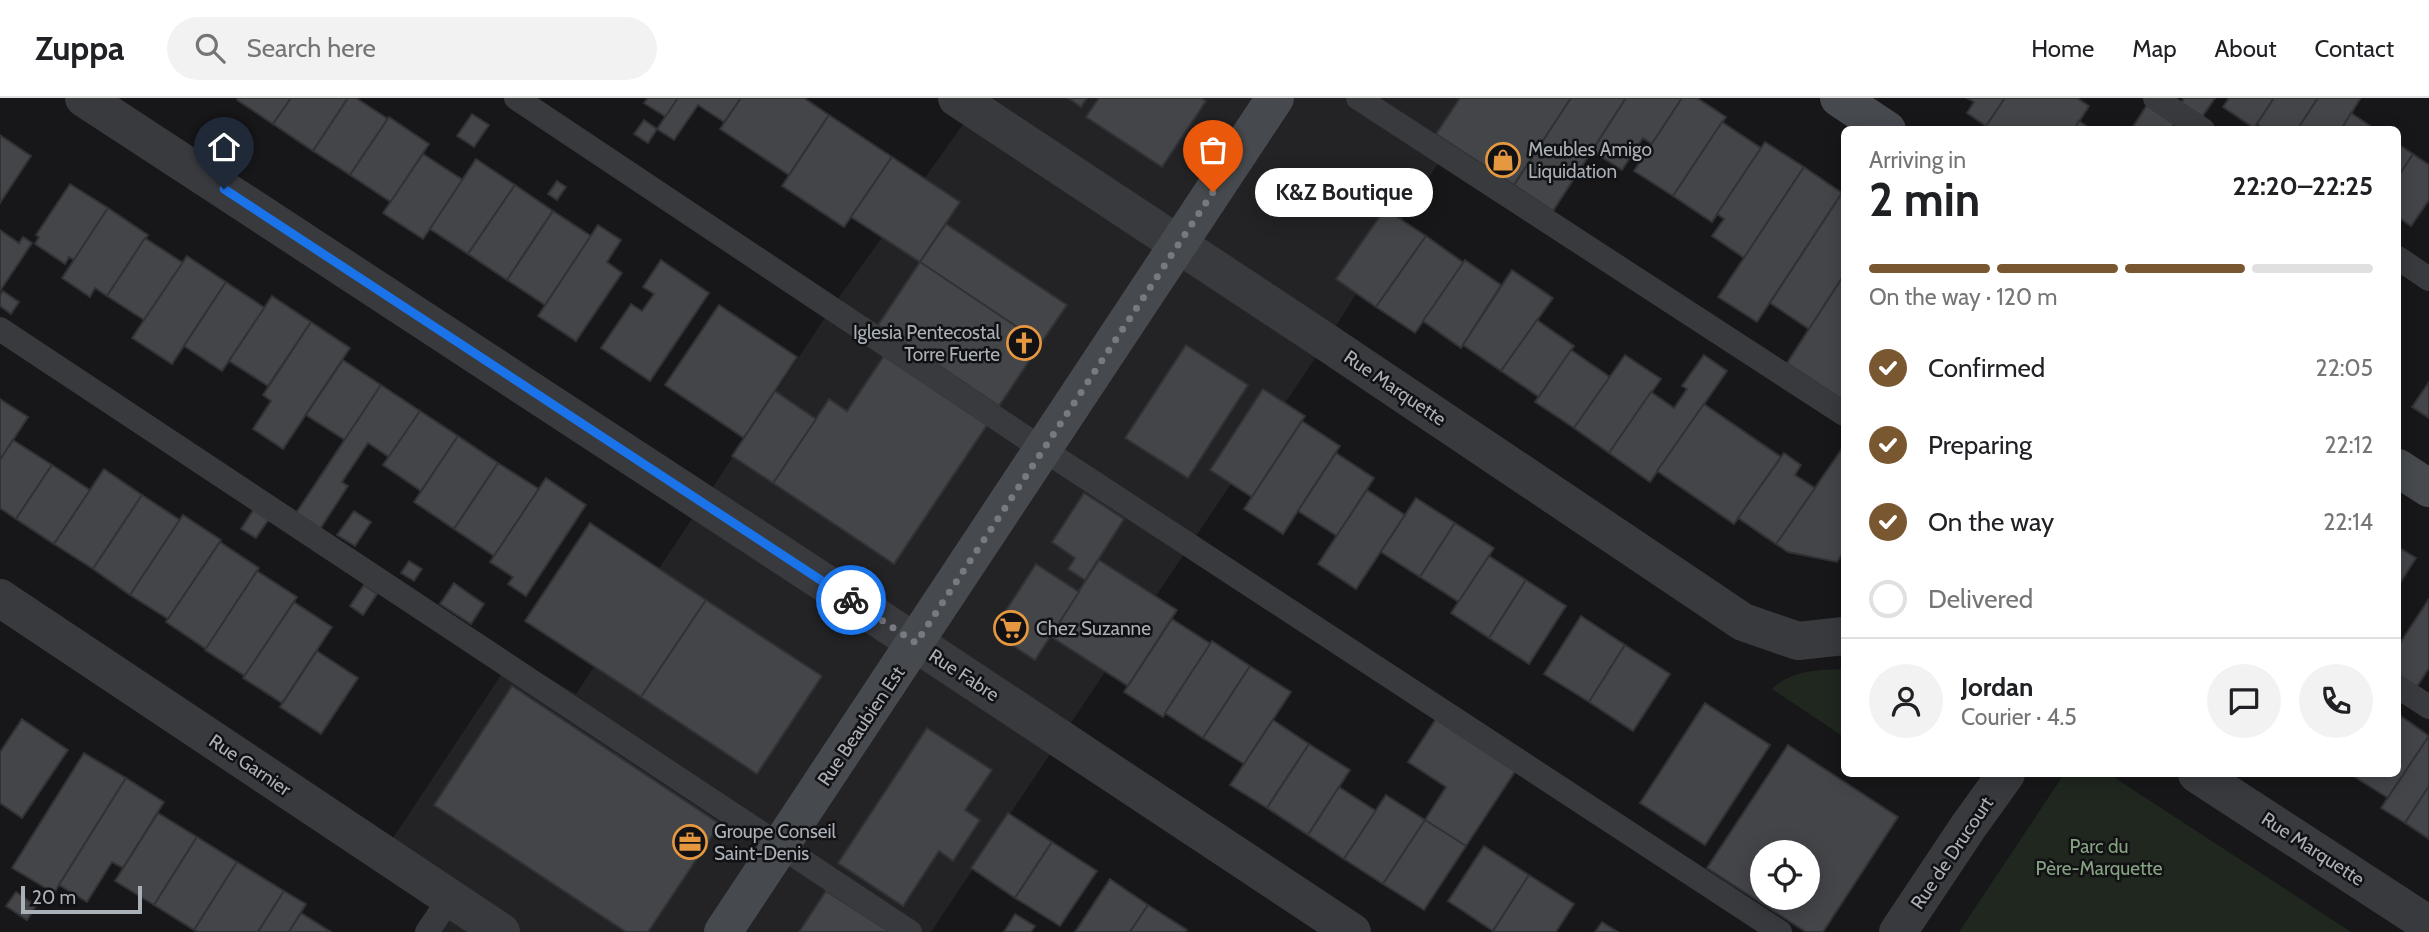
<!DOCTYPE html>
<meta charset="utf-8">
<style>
:root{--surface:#fff;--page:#f2f2f2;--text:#202124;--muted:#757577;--line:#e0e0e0;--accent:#795731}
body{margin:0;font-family:Cabin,sans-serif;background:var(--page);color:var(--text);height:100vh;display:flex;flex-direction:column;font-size:26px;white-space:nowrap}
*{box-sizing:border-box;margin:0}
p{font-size:23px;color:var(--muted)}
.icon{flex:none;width:38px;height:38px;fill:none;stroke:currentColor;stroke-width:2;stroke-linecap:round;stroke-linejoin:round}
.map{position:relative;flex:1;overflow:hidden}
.drawer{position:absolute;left:1841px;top:28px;width:560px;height:651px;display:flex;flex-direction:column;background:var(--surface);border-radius:10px;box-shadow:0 4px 18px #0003}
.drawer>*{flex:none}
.buttons{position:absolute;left:1750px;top:742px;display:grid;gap:14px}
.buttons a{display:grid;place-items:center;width:70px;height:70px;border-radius:50%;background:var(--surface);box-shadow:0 4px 18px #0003;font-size:35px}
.scale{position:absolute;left:21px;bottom:18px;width:121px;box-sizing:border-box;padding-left:7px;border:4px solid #aab0b8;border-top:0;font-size:19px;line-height:24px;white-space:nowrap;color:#aab0b8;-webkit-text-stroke:5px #121214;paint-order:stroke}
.pin{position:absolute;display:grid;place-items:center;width:60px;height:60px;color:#fff;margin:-72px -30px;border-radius:50% 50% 50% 0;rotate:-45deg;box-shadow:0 0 7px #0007}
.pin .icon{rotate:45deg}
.courier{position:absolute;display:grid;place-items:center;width:70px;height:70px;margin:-35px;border:5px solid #1a73e8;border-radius:50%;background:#fff;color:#222;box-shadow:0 2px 9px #0007}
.bubble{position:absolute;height:49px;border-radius:24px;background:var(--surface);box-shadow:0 4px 18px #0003;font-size:23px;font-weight:700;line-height:49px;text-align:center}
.head em{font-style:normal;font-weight:700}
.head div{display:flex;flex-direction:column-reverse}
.head{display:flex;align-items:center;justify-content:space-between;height:119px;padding:0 28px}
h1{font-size:46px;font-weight:700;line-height:52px}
.bar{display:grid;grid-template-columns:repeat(4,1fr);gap:10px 7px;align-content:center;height:84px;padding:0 28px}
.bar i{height:9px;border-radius:5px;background:var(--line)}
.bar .current{background:var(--accent)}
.bar p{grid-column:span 4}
.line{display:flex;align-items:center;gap:18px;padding:0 28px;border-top:2px solid var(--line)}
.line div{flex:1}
.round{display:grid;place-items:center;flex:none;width:74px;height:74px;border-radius:37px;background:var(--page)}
ol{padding:0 28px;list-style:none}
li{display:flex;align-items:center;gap:21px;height:77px}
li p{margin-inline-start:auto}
li .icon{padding:7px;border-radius:50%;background:var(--accent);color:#fff;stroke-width:4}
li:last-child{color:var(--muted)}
li i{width:38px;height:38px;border:4px solid var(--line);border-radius:50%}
header{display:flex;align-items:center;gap:42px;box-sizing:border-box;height:98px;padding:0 35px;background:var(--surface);border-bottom:2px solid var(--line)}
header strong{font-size:33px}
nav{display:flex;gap:38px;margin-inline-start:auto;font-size:24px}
.search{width:490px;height:63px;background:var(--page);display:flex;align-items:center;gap:18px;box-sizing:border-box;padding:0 24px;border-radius:38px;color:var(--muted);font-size:26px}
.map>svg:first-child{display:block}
</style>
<header>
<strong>Zuppa</strong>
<div class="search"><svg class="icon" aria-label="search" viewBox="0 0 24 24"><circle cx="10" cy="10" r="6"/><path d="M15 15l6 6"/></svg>Search here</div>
<nav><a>Home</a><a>Map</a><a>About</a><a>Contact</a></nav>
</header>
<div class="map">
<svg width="2429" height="834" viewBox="0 0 2429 834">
<rect width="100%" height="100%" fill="#171719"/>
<polygon fill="#232326" points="982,0 1479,0 1326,244 931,834 428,834 449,800 383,755 513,559 576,596 832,209"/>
<g fill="#1f271f">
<path d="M1844,571v68l-72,-48c20,-19 46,-19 72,-20z"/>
<polygon points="2064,676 2109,676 2351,834 1959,834"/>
</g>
<g fill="#444549" stroke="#313235" stroke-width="2" fill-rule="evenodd">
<polygon points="238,0 291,0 273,26 237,2"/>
<polygon points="291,0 348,0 313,53 273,26"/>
<polygon points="348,0 356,0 388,21 350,77 313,53"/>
<polygon points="648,0 678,0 666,19 644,5"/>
<polygon points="678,0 741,0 724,24 698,7 674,42 657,31"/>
<polygon points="741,0 804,0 829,17 789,77 720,31"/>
<polygon points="1068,0 1087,0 1081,9"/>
<polygon points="1099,0 1201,0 1206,3 1162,69 1086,19"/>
<polygon points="1460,0 1571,0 1514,87 1436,36"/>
<polygon points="1571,0 1626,0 1553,113 1514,87"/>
<polygon points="1626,0 1682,0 1652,46 1643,40 1622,72 1592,53"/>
<polygon points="1682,0 1697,0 1726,19 1673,98 1634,73"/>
<polygon points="1967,0 2005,0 1986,28 1967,15 1974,4"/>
<polygon points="2005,0 2077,0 2089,8 2074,32 1991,32 1986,28"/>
<polygon points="2184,0 2215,0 2202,19 2181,5"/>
<polygon points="2274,0 2254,30 2223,9 2229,0"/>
<polygon points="2274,0 2318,0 2297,32 2266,32 2257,26"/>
<polygon points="2318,0 2358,0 2360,1 2341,32 2297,32"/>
<polygon points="2147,7 2174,26 2170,32 2131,32"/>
<polygon points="2351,15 2376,32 2341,32"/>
<polygon points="472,16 489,27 474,49 457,38"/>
<polygon points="829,17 892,59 844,129 782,88"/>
<polygon points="389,19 429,46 391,104 350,77"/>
<polygon points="644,22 657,31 648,45 634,36"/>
<polygon points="2079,23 2092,32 2074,32"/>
<polygon points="1722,24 1761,50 1712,124 1673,98"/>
<polygon points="0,37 31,58 0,105"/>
<polygon points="1765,44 1804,69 1744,160 1712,138 1724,121 1717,116"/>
<polygon points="2398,46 2413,56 2398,79"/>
<polygon points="423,56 463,82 423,141 383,115"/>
<polygon points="2413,56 2429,67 2429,102 2411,128 2398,119 2398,79"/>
<polygon points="892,59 960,104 920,164 851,119"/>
<polygon points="476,61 515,87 468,156 430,131"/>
<polygon points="1804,69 1842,95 1757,224 1718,199"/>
<polygon points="557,83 566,89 557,102 548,96"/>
<polygon points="70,86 108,110 74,162 69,159 65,166 35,146 39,139 36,137"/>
<polygon points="515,87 553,113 507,182 468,156"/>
<polygon points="1842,95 1844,96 1844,177 1809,231 1770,205"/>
<polygon points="108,110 148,137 107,198 95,190 90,199 62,180"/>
<polygon points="1385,111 1426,138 1376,209 1336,181"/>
<polygon points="553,113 591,138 545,207 507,182"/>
<polygon points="946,126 1067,207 1041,245 920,164"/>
<polygon points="598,127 621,142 607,164 622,175 576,243 538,218"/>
<polygon points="0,132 19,145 23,139 32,145 0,193"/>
<polygon points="1426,138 1464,165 1415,235 1376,209"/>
<polygon points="145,140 183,165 144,222 107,198"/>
<polygon points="187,158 226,184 172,266 132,240"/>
<polygon points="661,162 709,195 650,283 601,250 631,206 642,213 654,196 643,189"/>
<polygon points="1465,162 1501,187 1461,250 1423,223"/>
<polygon points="920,164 1041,245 999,308 878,227"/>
<polygon points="1512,172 1553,200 1501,273 1463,247"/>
<polygon points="1844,177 1844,300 1843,302 1787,265"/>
<polygon points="226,184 265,210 222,273 184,248"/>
<polygon points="3,193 19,204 11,216 0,208 0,197"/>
<polygon points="272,198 311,224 268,288 229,263"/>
<polygon points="719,207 797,259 744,340 665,287"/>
<polygon points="1537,222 1574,248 1539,299 1501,273"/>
<polygon points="311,224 350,250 283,351 253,331 271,303 263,297"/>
<polygon points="1186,247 1248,287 1188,380 1125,340"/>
<polygon points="1571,252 1610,279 1574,330 1535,304"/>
<polygon points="1625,257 1661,281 1609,355 1574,330"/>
<polygon points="1704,257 1727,273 1650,384 1609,355 1651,294 1674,310 1687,291 1682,288"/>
<polygon points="884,258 987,327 894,466 773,385 829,301 847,313"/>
<polygon points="343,262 381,287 345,342 306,317"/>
<polygon points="2429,284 2429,320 2412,309"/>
<polygon points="381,287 420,313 389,359 368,345 342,384 348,388 320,431 296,415"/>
<polygon points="1263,291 1305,318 1252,399 1210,372"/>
<polygon points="775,293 816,321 773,385 732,358"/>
<polygon points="0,301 28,319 0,362"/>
<polygon points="1704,306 1781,359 1734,426 1657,373"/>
<polygon points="420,313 458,338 421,393 383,367"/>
<polygon points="1302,323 1340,348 1283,436 1244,411"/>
<polygon points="458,338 498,365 454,431 414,404"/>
<polygon points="13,342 52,367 16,421 0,410 0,362"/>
<polygon points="1844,348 1844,453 1837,464 1788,454 1776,446"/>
<polygon points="1336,355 1374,380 1337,438 1298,413"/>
<polygon points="1784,355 1801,367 1795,377 1815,390 1776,446 1738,420"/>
<polygon points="498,365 539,391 494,458 454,431"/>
<polygon points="52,367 90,392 54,446 16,421"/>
<polygon points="104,371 142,397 93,471 54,446"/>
<polygon points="546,380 586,407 526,498 508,486 513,479 490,464"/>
<polygon points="1367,392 1405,417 1356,491 1318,466"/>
<polygon points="1084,395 1124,421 1085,482 1068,471 1075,460 1052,444"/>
<polygon points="142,397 180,422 130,497 93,471"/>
<polygon points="1416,400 1455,425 1420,479 1381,454"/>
<polygon points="254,411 269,421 256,440 241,431"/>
<polygon points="354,413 371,424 355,448 337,437"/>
<polygon points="183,417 221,442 168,521 130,497"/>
<polygon points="590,425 706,502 641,599 525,523"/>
<polygon points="1455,425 1494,450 1459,504 1420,479"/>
<polygon points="220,444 259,470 206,551 166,524"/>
<polygon points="2398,449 2416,460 2398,488"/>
<polygon points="1489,458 1526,482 1489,540 1451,515"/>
<polygon points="1099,462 1177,512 1128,588 1050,538"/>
<polygon points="409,463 422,471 414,483 401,475"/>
<polygon points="1036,466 1079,494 1035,562 1002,541 999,523"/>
<polygon points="257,473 297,499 245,578 205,552"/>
<polygon points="1526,482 1566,508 1529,566 1489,540"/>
<polygon points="454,485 484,506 471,526 440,506"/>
<polygon points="364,487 377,496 363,517 350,508"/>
<polygon points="2429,501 2429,570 2414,593 2398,582 2398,548"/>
<polygon points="706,502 822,578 757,676 641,599"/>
<polygon points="294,504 332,529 282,605 243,580"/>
<polygon points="1581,518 1625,547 1589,604 1544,576"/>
<polygon points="1172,521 1211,546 1163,619 1124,594"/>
<polygon points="1212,543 1250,568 1203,640 1165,615"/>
<polygon points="1625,547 1670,576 1633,633 1589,604"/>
<polygon points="317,553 358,580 321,636 280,609"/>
<polygon points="1250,568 1291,594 1244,666 1203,640"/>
<polygon points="512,588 720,726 648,834 626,834 434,707"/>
<polygon points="1705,605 1770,647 1705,747 1640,705"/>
<polygon points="2398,616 2429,638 2388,700 2350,676 2398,676"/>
<polygon points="22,621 68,652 22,720 0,705 0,654"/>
<polygon points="1436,621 1516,672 1466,748 1425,722 1446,689 1408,664"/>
<polygon points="1273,622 1309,646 1267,710 1230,687"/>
<polygon points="927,630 992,672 965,712 980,722 953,763 939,753 903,808 838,765"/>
<polygon points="2429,638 2429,688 2405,725 2381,710"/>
<polygon points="1309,646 1350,672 1308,737 1267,710"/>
<path d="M1788,647l110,72 -75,115h-17l-99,-64zM1762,754h46v46h-46z"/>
<polygon points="84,655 126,680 54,795 12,770"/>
<polygon points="126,680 164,704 123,770 112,764 87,804 59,787"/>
<polygon points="2429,688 2429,741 2405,725"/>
<polygon points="1339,689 1376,713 1344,761 1308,737"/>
<polygon points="1386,697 1425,722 1383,786 1344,761"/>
<polygon points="158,715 197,739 154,807 115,783"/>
<polygon points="1008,715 1052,744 1015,800 971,770"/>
<polygon points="1425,722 1466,748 1424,812 1383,786"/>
<polygon points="197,739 237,764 194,832 154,807"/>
<polygon points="1052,744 1097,773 1060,828 1015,800"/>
<polygon points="1484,748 1529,777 1493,833 1448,803"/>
<polygon points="237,764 284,793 258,834 198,834 194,832"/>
<polygon points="1529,777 1574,806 1556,834 1496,834 1493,833"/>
<polygon points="1110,781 1148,807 1130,834 1075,834"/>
<polygon points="284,793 306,806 289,834 258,834"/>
<polygon points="826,793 890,834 799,834"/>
<polygon points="16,794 36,808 27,822 6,808"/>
<polygon points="1148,807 1187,832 1185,834 1130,834"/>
<polygon points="301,815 331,834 289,834"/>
<polygon points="1015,816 1035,828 1031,834 1004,834"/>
<polygon points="1602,824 1618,834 1595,834"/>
</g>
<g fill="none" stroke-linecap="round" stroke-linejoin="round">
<g stroke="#383a3e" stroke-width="24">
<polyline points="516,0 1044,352 1780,834"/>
<polyline points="1358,0 1844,316"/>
<polyline points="2155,0 2203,32"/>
<polyline points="2398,160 2429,181"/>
<polyline points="0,231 910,834"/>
<polyline points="2398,589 2429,609"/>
<polyline points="427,834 450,800"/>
</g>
<g stroke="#383a3e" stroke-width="38">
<polyline points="84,0 875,518 1352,834"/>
<polyline points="957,0 1326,244 1743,524 1798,543 1844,538"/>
<polyline points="0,500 501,834"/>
<polyline points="2197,676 2429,827"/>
<polyline points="1898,834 1968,729 2006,676"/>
</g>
<g stroke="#46494d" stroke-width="38">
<polyline points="1839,0 1887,32"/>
<polyline points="2398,370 2429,390"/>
<polyline points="723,834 1275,0"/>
</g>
</g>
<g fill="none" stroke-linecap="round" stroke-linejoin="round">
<polyline stroke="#777a80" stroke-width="7" stroke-dasharray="0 12.6" points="851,502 916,545 1213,94"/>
<polyline stroke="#1a73e8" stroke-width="9" points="224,91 851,502"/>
</g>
<defs>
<g id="shop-ring" transform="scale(1.75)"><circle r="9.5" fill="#121214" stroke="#e69841" stroke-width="1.5"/><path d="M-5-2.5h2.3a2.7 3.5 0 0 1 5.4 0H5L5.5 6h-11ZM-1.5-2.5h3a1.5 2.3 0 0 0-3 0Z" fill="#e69841"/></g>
<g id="church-ring" transform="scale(1.75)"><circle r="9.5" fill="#121214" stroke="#e69841" stroke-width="1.5"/><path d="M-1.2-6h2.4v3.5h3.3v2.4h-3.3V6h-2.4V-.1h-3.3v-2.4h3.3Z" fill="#e69841"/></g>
<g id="supermarket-ring" transform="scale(1.75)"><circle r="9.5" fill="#121214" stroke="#e69841" stroke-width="1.5"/><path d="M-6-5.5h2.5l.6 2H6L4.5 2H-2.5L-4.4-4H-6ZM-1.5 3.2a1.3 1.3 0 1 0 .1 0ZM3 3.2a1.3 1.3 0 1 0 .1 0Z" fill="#e69841"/></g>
<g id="office-ring" transform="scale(1.75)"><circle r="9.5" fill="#121214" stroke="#e69841" stroke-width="1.5"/><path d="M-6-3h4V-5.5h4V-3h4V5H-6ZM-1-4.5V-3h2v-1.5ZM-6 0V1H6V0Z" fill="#e69841"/></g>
</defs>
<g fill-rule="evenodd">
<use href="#shop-ring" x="1503" y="62"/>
<use href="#church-ring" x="1024" y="245"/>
<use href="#supermarket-ring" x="1011" y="530"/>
<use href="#office-ring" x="690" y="744"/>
</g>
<g text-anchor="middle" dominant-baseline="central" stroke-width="5" stroke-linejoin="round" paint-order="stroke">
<g font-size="19" fill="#aab0b8" stroke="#121214" text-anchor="start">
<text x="1528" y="51">Meubles Amigo<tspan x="1528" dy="22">Liquidation</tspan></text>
<text x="1000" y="234" text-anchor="end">Iglesia Pentecostal<tspan x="1000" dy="22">Torre Fuerte</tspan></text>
<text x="1036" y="530">Chez Suzanne</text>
<text x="714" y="733">Groupe Conseil<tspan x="714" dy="22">Saint-Denis</tspan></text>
</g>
<g font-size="19" fill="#aab0b8" stroke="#121214">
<text transform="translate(1395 290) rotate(34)">Rue Marquette</text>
<text transform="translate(964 577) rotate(33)">Rue Fabre</text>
<text transform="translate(861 628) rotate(-56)">Rue Beaubien Est</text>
<text transform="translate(250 667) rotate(34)">Rue Garnier</text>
<text transform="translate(2313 751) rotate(33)">Rue Marquette</text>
<text transform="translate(1952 755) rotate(-56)">Rue de Drucourt</text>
</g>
<g font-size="19" fill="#85a282" stroke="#121214">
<text x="2099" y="748">Parc du<tspan x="2099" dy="22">Père-Marquette</tspan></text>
</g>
</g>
</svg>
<div class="buttons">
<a><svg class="icon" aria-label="locate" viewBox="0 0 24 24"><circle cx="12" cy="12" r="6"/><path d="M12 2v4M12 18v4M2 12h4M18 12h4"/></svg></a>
</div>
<div class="scale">20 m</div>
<div class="pin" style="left:1213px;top:94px;background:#ea580c"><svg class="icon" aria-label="bag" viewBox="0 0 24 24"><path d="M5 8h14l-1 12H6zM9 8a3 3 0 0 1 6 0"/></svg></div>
<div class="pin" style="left:224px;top:91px;background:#1f2937"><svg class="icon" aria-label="home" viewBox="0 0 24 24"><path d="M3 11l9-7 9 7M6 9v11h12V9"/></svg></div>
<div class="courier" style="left:851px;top:502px"><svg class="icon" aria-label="bike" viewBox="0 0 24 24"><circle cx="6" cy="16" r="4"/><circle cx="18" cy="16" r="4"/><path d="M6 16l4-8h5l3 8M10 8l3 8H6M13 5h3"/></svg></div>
<div class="bubble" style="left:1255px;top:70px;width:178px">K&amp;Z Boutique</div>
<section class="drawer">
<div class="head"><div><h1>2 min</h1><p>Arriving in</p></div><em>22:20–22:25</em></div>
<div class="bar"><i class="current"></i><i class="current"></i><i class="current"></i><i></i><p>On the way · 120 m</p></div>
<ol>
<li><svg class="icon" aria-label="check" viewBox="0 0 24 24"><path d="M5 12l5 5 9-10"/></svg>Confirmed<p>22:05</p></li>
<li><svg class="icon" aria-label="check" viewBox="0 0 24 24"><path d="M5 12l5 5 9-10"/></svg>Preparing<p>22:12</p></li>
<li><svg class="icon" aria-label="check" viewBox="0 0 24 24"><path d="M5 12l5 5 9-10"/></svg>On the way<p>22:14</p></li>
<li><i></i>Delivered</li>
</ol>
<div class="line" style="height:126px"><a class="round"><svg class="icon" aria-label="person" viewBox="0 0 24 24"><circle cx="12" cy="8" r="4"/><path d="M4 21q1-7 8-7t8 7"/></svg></a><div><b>Jordan</b><p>Courier · 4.5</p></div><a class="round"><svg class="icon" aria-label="chat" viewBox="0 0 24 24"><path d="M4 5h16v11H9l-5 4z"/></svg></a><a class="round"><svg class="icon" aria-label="phone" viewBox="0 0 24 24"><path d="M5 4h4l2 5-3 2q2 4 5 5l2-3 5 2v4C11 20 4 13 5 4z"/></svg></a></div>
</section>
</div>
